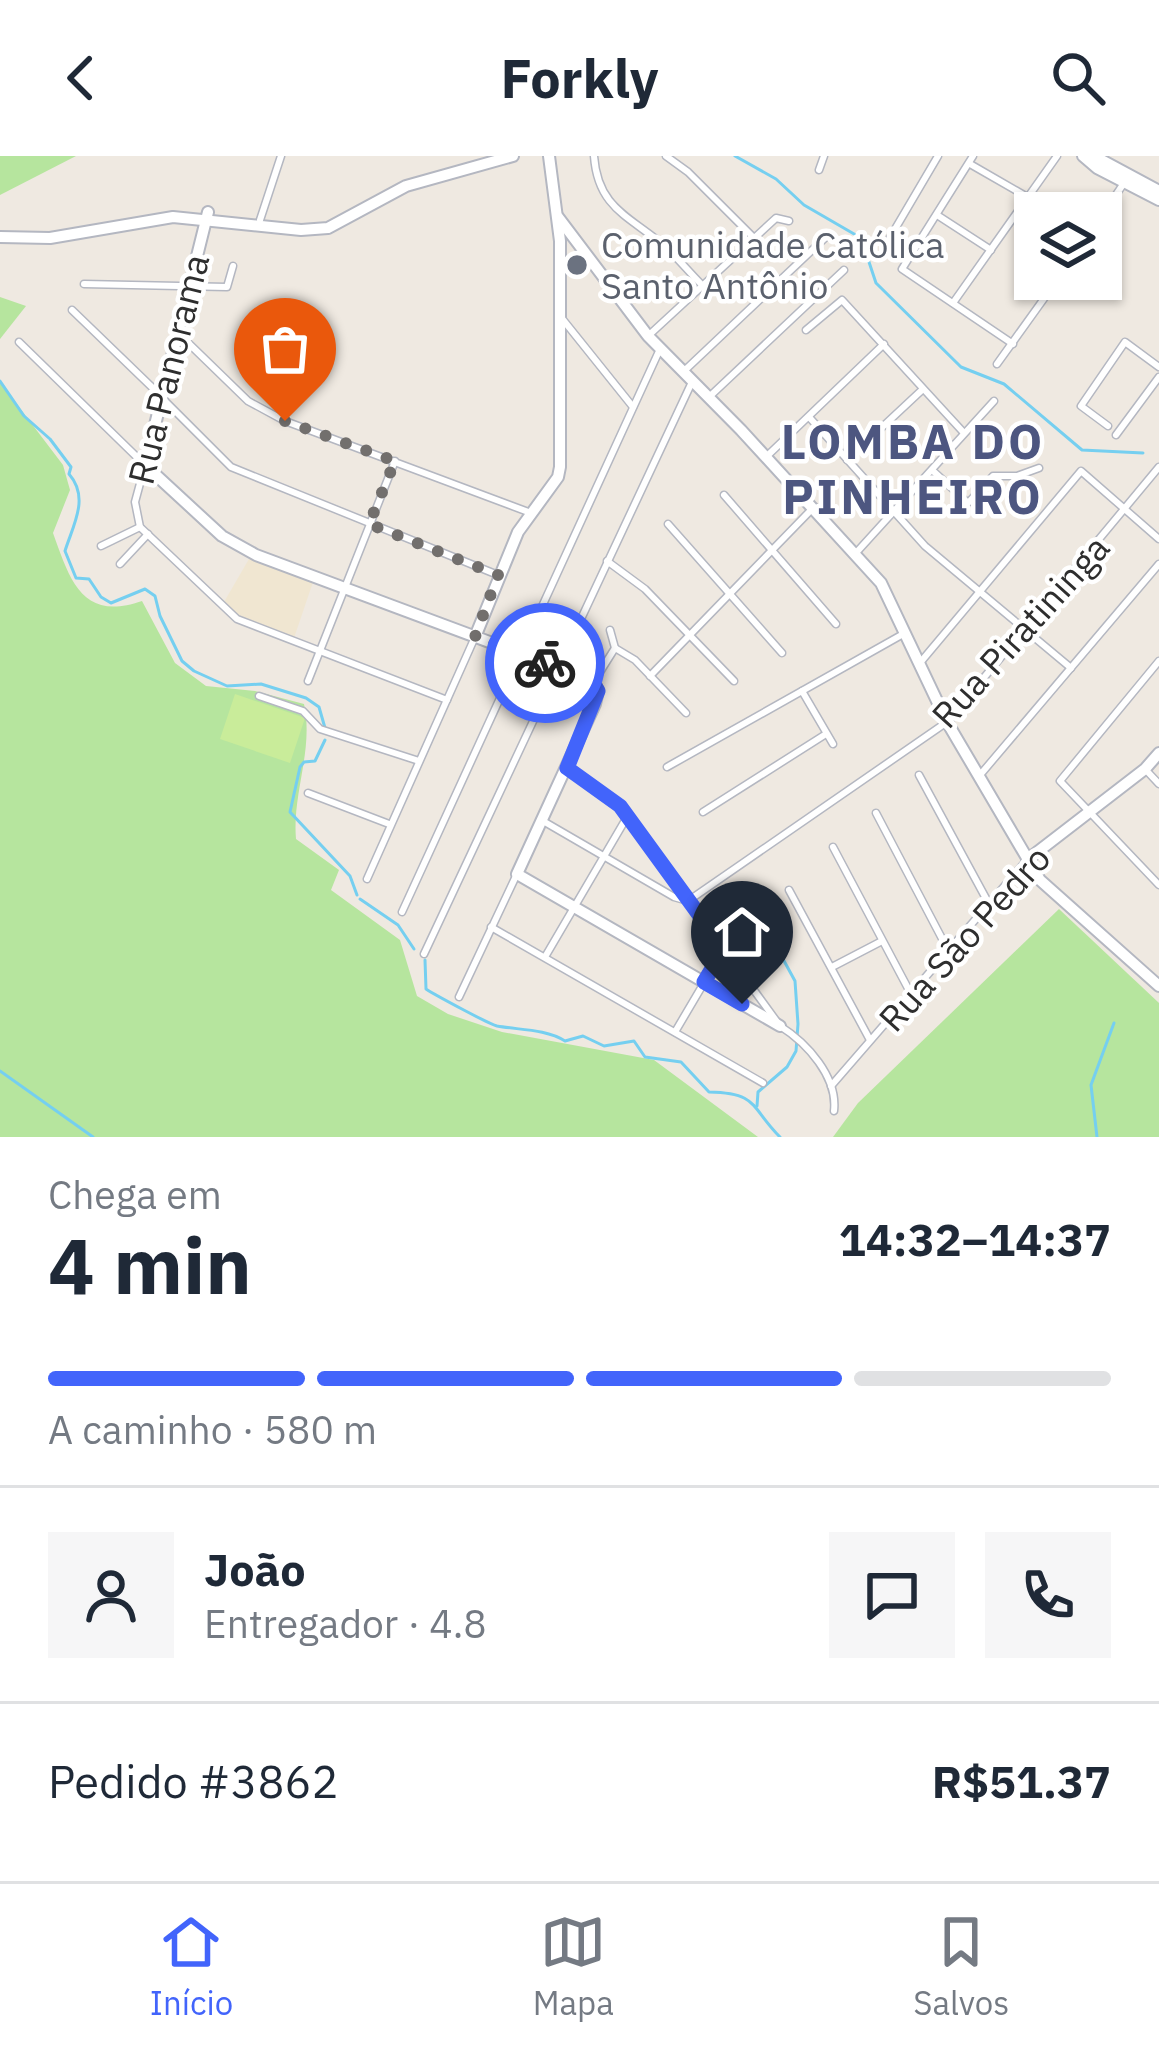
<!DOCTYPE html>
<html lang="pt">
<meta charset="utf-8">
<style>
:root{--surface:#fff;--page:#f6f6f7;--text:#1f2937;--muted:#747a83;--line:#e0e1e3;--accent:#4264fb}
body{margin:0;font-family:"IBM Plex Sans",sans-serif;background:var(--page);color:var(--text);height:100vh;display:flex;flex-direction:column;font-size:45px;white-space:nowrap}
*{box-sizing:border-box;margin:0}
p{font-size:39px;color:var(--muted)}
.icon{flex:none;width:66px;height:66px;fill:none;stroke:currentColor;stroke-width:2;stroke-linecap:round;stroke-linejoin:round}
.map{position:relative;height:981px;overflow:hidden}
.sheet{display:flex;flex-direction:column;background:var(--surface);flex:1}
.sheet>*{flex:none}
.buttons{position:absolute;left:1014px;top:36px;display:grid;gap:24px}
.buttons a{display:grid;place-items:center;width:108px;height:108px;border-radius:0px;background:var(--surface);box-shadow:0 3px 9px #0004;font-size:60px}
.pin{position:absolute;display:grid;place-items:center;width:102px;height:102px;color:#fff;margin:-123px -51px;border-radius:50% 50% 50% 0;rotate:-45deg;box-shadow:0 0 12px #0007}
.pin .icon{rotate:45deg}
.courier{position:absolute;display:grid;place-items:center;width:120px;height:120px;margin:-60px;border:9px solid #4264fb;border-radius:50%;background:#fff;color:#222;box-shadow:0 3px 15px #0007}
.summary em{font-style:normal;font-weight:700}
.summary div{display:flex;flex-direction:column-reverse}
.summary{display:flex;align-items:center;justify-content:space-between;height:204px;padding:0 48px}
h1{font-size:78px;font-weight:700;line-height:90px}
.bar{display:grid;grid-template-columns:repeat(4,1fr);gap:18px 12px;align-content:center;height:144px;padding:0 48px}
.bar i{height:15px;border-radius:9px;background:var(--line)}
.bar .current{background:var(--accent)}
.bar p{grid-column:span 4}
.line{display:flex;align-items:center;gap:30px;padding:0 48px;border-top:3px solid var(--line)}
.line div{flex:1}
.round{display:grid;place-items:center;flex:none;width:126px;height:126px;border-radius:0px;background:var(--page)}
header{display:flex;justify-content:space-between;align-items:center;height:156px;padding:0 48px;background:var(--surface);font-size:54px;font-weight:700}
.dock{display:flex;justify-content:space-around;align-items:center;height:168px;border-top:3px solid var(--line);background:var(--surface);font-size:33px;color:var(--muted)}
.dock a{display:grid;justify-items:center;gap:6px}
.dock .current{color:var(--accent)}
.map>svg:first-child{display:block}
</style>
<header><svg class="icon" aria-label="back" viewBox="0 0 24 24"><path d="M15 5l-7 7 7 7"/></svg>Forkly<svg class="icon" aria-label="search" viewBox="0 0 24 24"><circle cx="10" cy="10" r="6"/><path d="M15 15l6 6"/></svg></header>
<div class="map">
<svg width="1159" height="981" viewBox="0 0 1159 981">
<rect width="100%" height="100%" fill="#efe9e1"/>
<polygon fill="#f0e6d1" points="249,403 313,426 294,482 238,462 224,446"/>
<g fill="#b6e59e">
<polygon points="0,0 76,0 0,39"/>
<polygon points="0,141 26,150 0,183"/>
<path d="M0,226l63,83 7,25 -17,43c17,47 29,89 89,68l33,62 31,23 49,5 49,13c10,46 -12,89 -8,135l43,31 -8,20 69,50 17,56 31,18 54,18 152,28 104,77h-758z"/>
<polygon points="1059,753 1159,847 1159,981 833,981 858,947"/>
</g>
<polygon fill="#c9ec9a" points="235,538 305,562 290,607 220,583"/>
<g fill="none" stroke-linecap="round" stroke-linejoin="round">
<g stroke="#75cff0" stroke-width="3">
<polyline points="735,0 776,23 804,49 861,82 876,127 961,211 1004,228 1082,294 1143,297"/>
<path d="M0,225l24,35 26,23 21,28 -2,7c21,24 4,51 -4,77l11,27 13,1 12,18 10,6 34,-14 10,7 5,20 22,45 12,10 33,15 34,-2 45,14 13,9 6,21"/>
<polyline points="325,584 315,605 304,606 300,611 290,656 350,720 357,739"/>
<polyline points="360,743 398,769 414,793"/>
<polyline points="736,753 740,757 759,759 795,825 798,868 796,895 787,911 758,936 757,950"/>
<path d="M425,804l1,29c9,6 63,35 71,37 22,4 49,3 68,15l18,-5 21,10 30,-5 11,16 36,5 28,30c50,1 41,15 71,45"/>
<polyline points="0,915 93,981"/>
<polyline points="1097,981 1091,929 1114,867"/>
</g>
<g stroke="#b4b7c1" stroke-width="9">
<g id="street">
<path d="M594,0c4,55 39,61 75,94 11,11 22,24 33,35"/>
<polyline points="666,0 688,16 753,81"/>
<polyline points="973,0 902,113 1013,188"/>
<polyline points="970,8 1029,42"/>
<polyline points="819,14 824,0"/>
<polyline points="937,59 991,94"/>
<polyline points="1101,61 1124,27"/>
<polyline points="260,64 281,0"/>
<polyline points="888,85 938,0"/>
<polyline points="84,128 227,131 233,110"/>
<polyline points="953,147 1057,0"/>
<polyline points="72,154 160,239"/>
<polyline points="560,160 633,251"/>
<polyline points="806,174 842,144 964,277"/>
<polyline points="179,178 248,245 285,265 531,357"/>
<polyline points="648,180 776,62 789,65"/>
<polyline points="19,186 145,309 135,346 140,371 237,463 447,544"/>
<polyline points="997,208 1058,123"/>
<polyline points="683,216 827,80"/>
<polyline points="708,242 844,114"/>
<polyline points="163,243 231,311 498,419"/>
<polyline points="809,261 925,390 1071,512"/>
<polyline points="1108,270 1081,250 1125,186 1159,211"/>
<polyline points="1116,279 1159,221"/>
<polyline points="766,301 884,188"/>
<polyline points="847,304 923,233"/>
<polyline points="932,314 968,347 993,320 1017,320 1039,312"/>
<polyline points="724,339 836,468"/>
<polyline points="668,368 782,497"/>
<polyline points="101,390 140,371"/>
<polyline points="855,398 994,245"/>
<polyline points="607,405 645,433 734,525"/>
<polyline points="120,408 148,378"/>
<polyline points="610,474 615,492 635,504 686,557"/>
<polyline points="1159,505 1060,625 1159,729"/>
<polyline points="919,508 1081,315 1159,383"/>
<polyline points="650,520 813,352"/>
<polyline points="595,524 615,492"/>
<polyline points="308,525 395,305"/>
<polyline points="802,535 833,588"/>
<polyline points="259,540 303,555 320,573 419,605"/>
<polyline points="667,611 905,477"/>
<path d="M567,612l53,38 160,220c27,17 58,51 54,85"/>
<polyline points="1145,613 1159,628"/>
<polyline points="919,619 989,748"/>
<polyline points="980,619 1159,408"/>
<polyline points="308,637 389,668"/>
<polyline points="703,656 826,578"/>
<polyline points="876,657 948,794"/>
<polyline points="543,665 674,741 688,745 947,566 1159,311"/>
<polyline points="833,691 911,838"/>
<polyline points="367,723 475,481"/>
<polyline points="789,734 870,884"/>
<polyline points="402,756 660,193"/>
<polyline points="491,771 763,927"/>
<polyline points="424,798 692,226"/>
<polyline points="545,801 627,661"/>
<polyline points="832,811 882,785"/>
<polyline points="459,841 516,720"/>
<polyline points="675,876 724,793"/>
<polyline points="831,930 1027,704"/>
</g>
</g>
<g stroke="#b4b7c1" stroke-width="14">
<g id="secondary">
<polyline points="1083,0 1097,12 1159,44"/>
<polyline points="1094,0 1159,35"/>
<polyline points="208,56 145,309 222,380 256,399 594,525 598,535 595,548 517,718 780,870"/>
<polyline points="558,61 648,180 741,274 881,427 947,566 1040,724 1159,830"/>
<polyline points="0,81 50,82 173,61 301,74 328,72 406,30 513,0"/>
<polyline points="475,481 518,376 558,321 560,311 560,85 549,0"/>
<polyline points="1027,704 1145,613 1159,597"/>
</g>
</g>
<use href="#street" stroke="#fff" stroke-width="6"/>
<use href="#secondary" stroke="#fff" stroke-width="10"/>
</g>
<g fill="none" stroke-linecap="round" stroke-linejoin="round">
<polyline stroke="#726f6d" stroke-width="12" stroke-dasharray="0 21.6" points="285,265 395,305 369,368 498,419 475,481 545,507"/>
<polyline stroke="#4264fb" stroke-width="15" points="545,507 590,522 598,535 567,612 620,650 724,793 704,826 742,848"/>
</g>
<circle fill="#6b7280" stroke="#fff" stroke-width="4.5" cx="577" cy="109" r="12"/>
<g text-anchor="middle" dominant-baseline="central" stroke-width="9" stroke-linejoin="round" paint-order="stroke">
<g font-size="36" fill="#5b616d" stroke="#fff" text-anchor="start">
<text x="601" y="88">Comunidade Católica<tspan x="601" dy="41">Santo Antônio</tspan></text>
</g>
<g font-size="36" fill="#2e2e2e" stroke="#fff">
<text transform="translate(168 213) rotate(-76)">Rua Panorama</text>
<text transform="translate(1020 475) rotate(-48)">Rua Piratininga</text>
<text transform="translate(964 782) rotate(-48)">Rua São Pedro</text>
</g>
<g font-size="48" font-weight="bold" letter-spacing="3" fill="#4d5680" stroke="#fff">
<text x="913" y="285">LOMBA DO<tspan x="913" dy="55">PINHEIRO</tspan></text>
</g>
</g>
</svg>
<div class="buttons">
<a><svg class="icon" aria-label="layers" viewBox="0 0 24 24"><path d="M12 4l9 5-9 5-9-5zM3 14l9 5 9-5"/></svg></a>
</div>
<div class="pin" style="left:285px;top:265px;background:#ea580c"><svg class="icon" aria-label="bag" viewBox="0 0 24 24"><path d="M5 8h14l-1 12H6zM9 8a3 3 0 0 1 6 0"/></svg></div>
<div class="pin" style="left:742px;top:848px;background:#1f2937"><svg class="icon" aria-label="home" viewBox="0 0 24 24"><path d="M3 11l9-7 9 7M6 9v11h12V9"/></svg></div>
<div class="courier" style="left:545px;top:507px"><svg class="icon" aria-label="bike" viewBox="0 0 24 24"><circle cx="6" cy="16" r="4"/><circle cx="18" cy="16" r="4"/><path d="M6 16l4-8h5l3 8M10 8l3 8H6M13 5h3"/></svg></div>
</div>
<section class="sheet">
<div class="summary"><div><h1>4 min</h1><p>Chega em</p></div><em>14:32–14:37</em></div>
<div class="bar"><i class="current"></i><i class="current"></i><i class="current"></i><i></i><p>A caminho · 580 m</p></div>
<div class="line" style="height:216px"><a class="round"><svg class="icon" aria-label="person" viewBox="0 0 24 24"><circle cx="12" cy="8" r="4"/><path d="M4 21q1-7 8-7t8 7"/></svg></a><div><b>João</b><p>Entregador · 4.8</p></div><a class="round"><svg class="icon" aria-label="chat" viewBox="0 0 24 24"><path d="M4 5h16v11H9l-5 4z"/></svg></a><a class="round"><svg class="icon" aria-label="phone" viewBox="0 0 24 24"><path d="M5 4h4l2 5-3 2q2 4 5 5l2-3 5 2v4C11 20 4 13 5 4z"/></svg></a></div>
<div class="line" style="height:156px"><div>Pedido #3862</div><b>R$51.37</b></div>
</section>
<nav class="dock">
<a class="current"><svg class="icon" aria-label="home" viewBox="0 0 24 24"><path d="M3 11l9-7 9 7M6 9v11h12V9"/></svg>Início</a>
<a><svg class="icon" aria-label="map" viewBox="0 0 24 24"><path d="M3 6l6-2 6 2 6-2v14l-6 2-6-2-6 2zM9 4v14M15 6v14"/></svg>Mapa</a>
<a><svg class="icon" aria-label="saved" viewBox="0 0 24 24"><path d="M7 4h10v16l-5-4-5 4z"/></svg>Salvos</a>
</nav>
